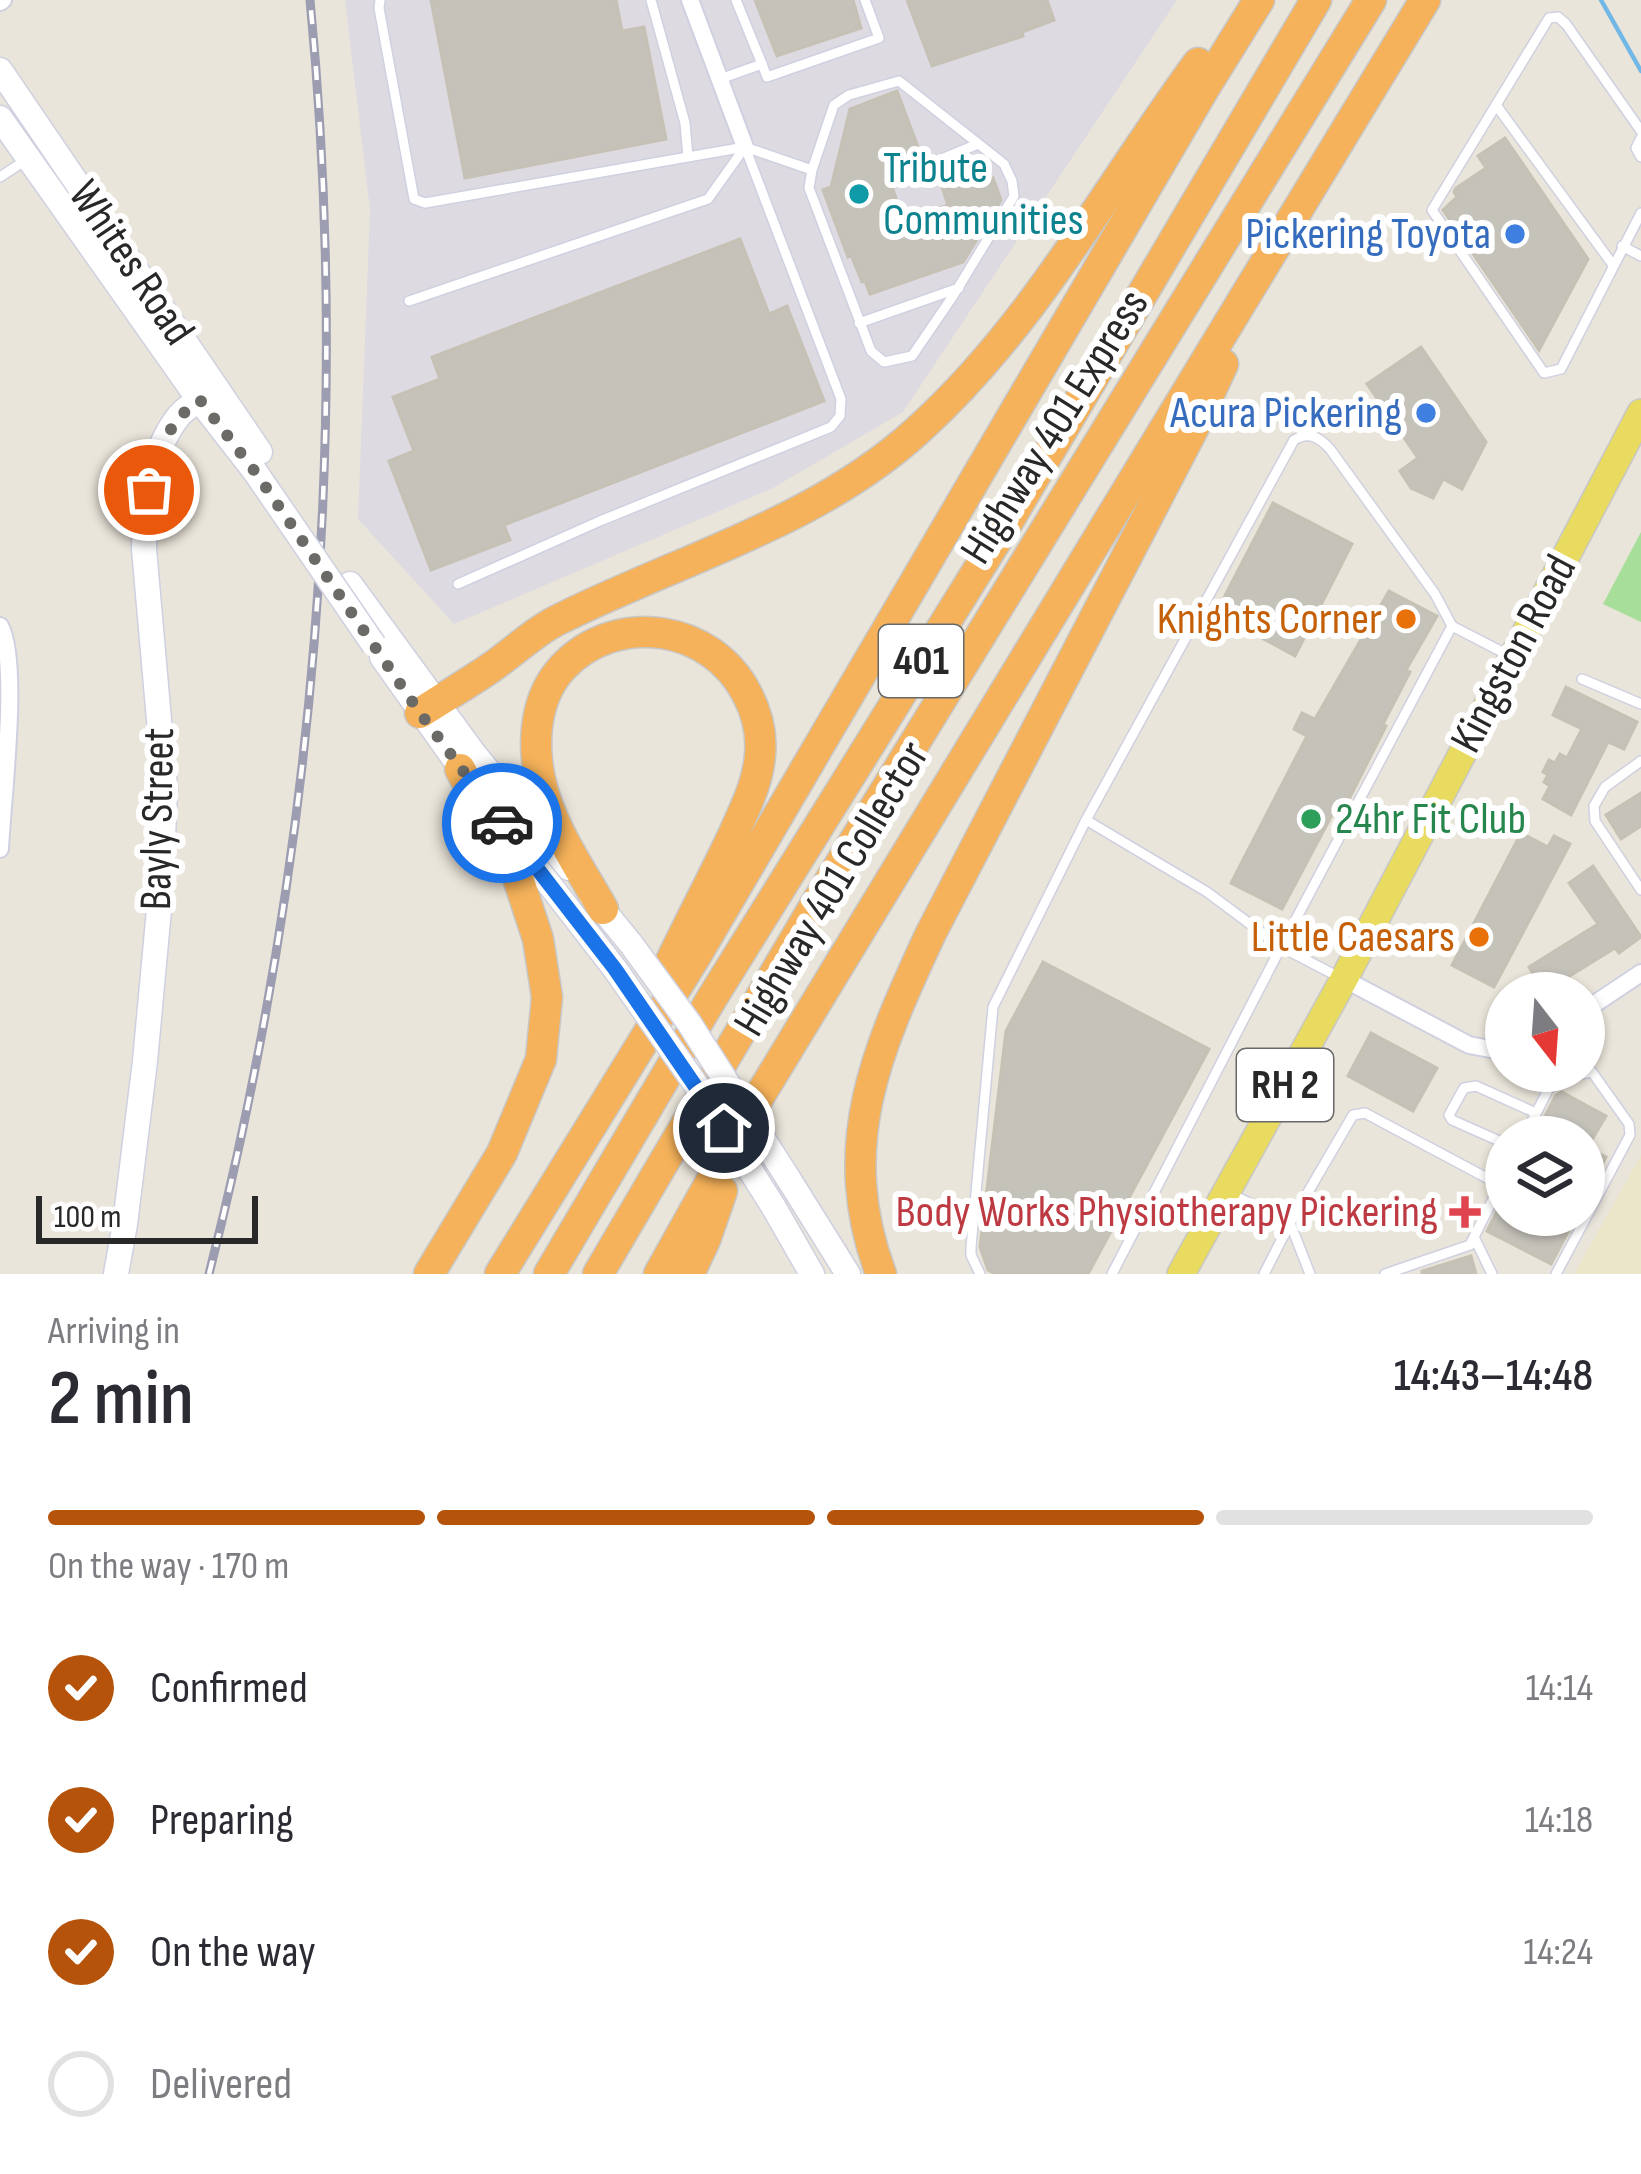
<!DOCTYPE html>
<meta charset="utf-8">
<style>
:root{--surface:#fff;--page:#f7f7f7;--text:#2b2b33;--muted:#7c7c81;--line:#e1e1e2;--accent:#b45309}
body{margin:0;font-family:"Sofia Sans Condensed",sans-serif;background:var(--page);color:var(--text);height:100vh;display:flex;flex-direction:column;font-size:45px;white-space:nowrap}
*{box-sizing:border-box;margin:0}
p{font-size:39px;color:var(--muted)}
.icon{flex:none;width:66px;height:66px;fill:none;stroke:currentColor;stroke-width:2;stroke-linecap:round;stroke-linejoin:round}
.map{position:relative;height:1274px;overflow:hidden}
.sheet{display:flex;flex-direction:column;background:var(--surface);flex:1}
.sheet>*{flex:none}
.needle{width:78px;rotate:163deg}
.tools{position:absolute;left:1485px;top:972px;display:grid;gap:24px}
.tools a{display:grid;place-items:center;width:120px;height:120px;border-radius:50%;background:var(--surface);box-shadow:0 3px 9px #0004;font-size:60px}
.scale{position:absolute;left:36px;bottom:30px;width:222px;box-sizing:border-box;padding-left:12px;border:6px solid #282828;border-top:0;font-size:33px;line-height:42px;white-space:nowrap;color:#282828;-webkit-text-stroke:9px #fff;paint-order:stroke}
.pin{position:absolute;display:grid;place-items:center;width:102px;height:102px;color:#fff;margin:-51px;border:6px solid #fff;border-radius:50%;box-shadow:0 3px 12px #0007}
.courier{position:absolute;display:grid;place-items:center;width:120px;height:120px;margin:-60px;border:9px solid #1a73e8;border-radius:50%;background:#fff;color:#222;box-shadow:0 3px 15px #0007}
.overview em{font-style:normal;font-weight:600}
.overview div{display:flex;flex-direction:column-reverse}
.overview{display:flex;align-items:center;justify-content:space-between;height:204px;padding:0 48px}
h1{font-size:78px;font-weight:600;line-height:90px}
.bar{display:grid;grid-template-columns:repeat(4,1fr);gap:18px 12px;align-content:center;height:144px;padding:0 48px}
.bar i{height:15px;border-radius:9px;background:var(--line)}
.bar .selected{background:var(--accent)}
.bar p{grid-column:span 4}
ol{padding:0 48px;list-style:none}
li{display:flex;align-items:center;gap:36px;height:132px}
li p{margin-inline-start:auto}
li .icon{padding:12px;border-radius:50%;background:var(--accent);color:#fff;stroke-width:4}
li:last-child{color:var(--muted)}
li i{width:66px;height:66px;border:6px solid var(--line);border-radius:50%}
.map>svg:first-child{display:block}
</style>
<div class="map">
<svg width="1641" height="1274" viewBox="0 0 1641 1274">
<rect width="100%" height="100%" fill="#eae5da"/>
<polygon fill="#dedae2" points="345,0 1177,0 903,412 773,488 454,624 358,519 370,210"/>
<polygon fill="#ebe5ca" points="1641,1155 1641,1274 1574,1274"/>
<polygon fill="#a7de99" points="1641,532 1641,622 1603,604"/>
<g fill="none" stroke-linecap="round" stroke-linejoin="round">
<polyline stroke="#72b8e7" stroke-width="4.5" points="1601,0 1641,71"/>
</g>
<g fill="#c5c2ba" stroke="#c5c1b4" stroke-width="3">
<polygon points="431,0 616,0 622,31 644,27 666,139 465,178"/>
<polygon points="755,0 853,0 861,28 777,56"/>
<polygon points="907,0 1047,0 1054,20 1022,32 1023,36 932,66"/>
<polygon points="897,91 918,147 901,154 904,160 885,167 896,198 884,202 893,226 948,205 942,187 972,176 976,185 993,178 1001,200 963,262 870,294 865,281 862,282 851,255 848,257 823,190 831,187 850,109"/>
<polygon points="1505,138 1588,259 1539,350 1443,210 1457,197 1454,192 1456,188 1486,168 1478,156"/>
<polygon points="740,239 769,314 787,306 824,401 504,525 510,540 431,570 389,461 414,451 393,397 440,379 432,357"/>
<polygon points="1421,347 1486,442 1462,489 1443,479 1433,498 1411,488 1400,471 1418,458 1367,384"/>
<polygon points="1273,503 1352,544 1295,656 1216,613"/>
<polygon points="1389,591 1437,616 1406,670 1410,672 1383,724 1386,726 1347,803 1340,800 1282,909 1231,883 1307,736 1294,729 1302,713 1315,719"/>
<polygon points="1566,687 1637,722 1624,749 1608,742 1571,815 1543,799 1550,786 1544,782 1548,775 1543,772 1549,760 1555,763 1560,754 1567,758 1582,729 1553,715"/>
<polygon points="1641,793 1641,826 1621,839 1606,815"/>
<polygon points="1521,833 1548,847 1554,836 1570,844 1494,987 1452,965"/>
<polygon points="1593,866 1641,937 1619,953 1615,948 1544,992 1529,967 1598,924 1569,883"/>
<polygon points="1043,962 1209,1049 1088,1274 995,1274 988,1270 980,1247 1006,1031"/>
<polygon points="1371,1033 1437,1068 1413,1111 1348,1076"/>
<polygon points="1562,1092 1606,1116 1587,1148 1606,1157 1584,1201 1584,1137 1534,1137 1556,1095"/>
<polygon points="1506,1193 1506,1215 1577,1215 1551,1264 1487,1231"/>
<polygon points="1471,1256 1476,1274 1422,1274 1422,1271"/>
</g>
<g fill="none" stroke-linecap="round" stroke-linejoin="round">
<g stroke="#cfd0e0" stroke-width="12">
<g id="lane">
<polyline points="380,0 379,8 414,199 425,203 745,147 812,170 834,105 849,95 899,81 1004,164 1012,181 1014,196 953,296 912,356 884,362 871,351 809,188 812,170"/>
<polyline points="651,0 685,123 688,157"/>
<polyline points="736,0 762,64"/>
<polyline points="720,79 762,64 767,77 879,38 865,0"/>
<polyline points="1496,105 1613,265"/>
<polyline points="1641,131 1566,24 1558,17 1549,18 1432,210 1544,373 1561,369 1641,213"/>
<polyline points="1641,138 1636,148 1641,157"/>
<polyline points="0,177 26,160"/>
<polyline points="898,177 978,144"/>
<polyline points="1622,246 1641,256"/>
<polyline points="409,301 708,199 745,147"/>
<polyline points="859,323 959,288"/>
<polyline points="458,584 600,521 831,427 840,416 841,399 745,147"/>
<polyline points="1582,679 1641,704"/>
<polyline points="1641,761 1605,787 1594,806 1595,821 1641,890"/>
<path d="M1339,977l-58,-30 -74,-55 -121,-72 208,-380c15,-9 25,-3 36,9l105,145 17,32"/>
<polyline points="1531,1071 1535,1082 1549,1088 1581,1074 1592,1072 1629,1124 1630,1135 1556,1274"/>
<polyline points="1524,1137 1549,1088"/>
<polyline points="1506,1144 1452,1120 1449,1115 1464,1088 1476,1086 1536,1113"/>
<polyline points="1231,1194 1290,1223 1310,1274"/>
<polyline points="1474,1237 1492,1274"/>
<polyline points="980,1274 971,1255 971,1247 993,1007 1086,820"/>
<polyline points="1112,1274 1281,947 1452,626 1508,655"/>
<polyline points="1264,1274 1290,1223 1353,1115 1365,1113 1500,1185"/>
<polyline points="1385,1274 1470,1245 1506,1173"/>
</g>
</g>
<g stroke="#cfd0e0" stroke-width="20">
<g id="street">
<polyline points="690,0 745,147"/>
<polyline points="0,2 3,0"/>
<path d="M0,626c20,36 2,176 0,223"/>
<polyline points="1344,979 1469,1045 1506,1052"/>
<polyline points="1584,1011 1641,973"/>
</g>
</g>
<g stroke="#cfd0e0" stroke-width="27">
<g id="secondary">
<polyline points="0,70 260,452"/>
<polyline points="0,118 200,401 256,473"/>
<polyline points="350,584 475,755 569,868"/>
<polyline points="382,657 470,781"/>
<polyline points="498,818 615,969"/>
<polyline points="591,895 631,944"/>
<polyline points="788,1178 848,1274"/>
<polyline points="773,1206 812,1274"/>
<path d="M116,1274l9,-50 20,-163 16,-173 4,-100 -21,-239c1,-44 6,-96 34,-132 9,-12 27,-19 40,-27"/>
</g>
</g>
<g stroke="#c7c7c7" stroke-width="30">
<polyline id="primary" points="1181,1274 1344,979 1641,413"/>
</g>
<g stroke="#c7c7c7" stroke-width="33">
<g id="highway">
<path d="M420,713c23,-15 47,-29 69,-44 25,-17 48,-40 75,-52 119,-59 253,-95 353,-186 116,-104 190,-244 281,-368"/>
<path d="M603,909c-23,-41 -53,-83 -63,-130 -8,-38 -5,-82 23,-112 54,-57 149,-42 184,27 10,19 15,40 13,61 -2,28 -15,53 -26,78 -23,49 -49,97 -72,147"/>
<polyline points="429,1274 502,1153 541,1059 547,997 538,939 515,869 460,769"/>
<polyline points="500,1274 697,954 1205,87 1259,0"/>
<polyline points="549,1274 712,998 1006,525 1316,0"/>
<polyline points="598,1274 815,905 1371,0"/>
<polyline points="659,1274 748,1115 1425,0"/>
<polyline points="689,1274 705,1240 722,1191"/>
<path d="M881,1274c-48,-128 -4,-225 50,-341l261,-502 31,-67"/>
</g>
</g>
<use href="#lane" stroke="#fff" stroke-width="9"/>
<use href="#street" stroke="#fff" stroke-width="16"/>
<use href="#secondary" stroke="#fff" stroke-width="24"/>
<use href="#primary" stroke="#e8db60" stroke-width="27"/>
<use href="#highway" stroke="#f5b25a" stroke-width="30"/>
<g stroke="#9d9db1" stroke-width="9">
<path id="rail" d="M209,1274c105,-414 142,-849 101,-1274"/>
</g>
<use href="#rail" stroke="#fff" stroke-width="4.5" stroke-dasharray="14" stroke-linecap="butt"/>
<g stroke="#cfd0e0" stroke-width="27" stroke-linecap="butt">
<g id="secondary-bridge">
<polyline points="256,473 374,645"/>
<polyline points="631,944 689,1023 788,1178"/>
<polyline points="615,969 699,1089 773,1206"/>
</g>
</g>
<use href="#secondary-bridge" stroke="#fff" stroke-width="24"/>
</g>
<g fill="none" stroke-linecap="round" stroke-linejoin="round">
<path stroke="#6c6a66" stroke-width="12" stroke-dasharray="0 21.6" d="M149,490c10,-37 17,-68 51,-90l56,73 164,240 82,110"/>
<polyline stroke="#1a73e8" stroke-width="15" points="502,823 615,969 724,1128"/>
</g>
<circle fill="#0f9aa8" stroke="#fff" stroke-width="4.5" cx="859" cy="194" r="12"/>
<g fill="#3f7fe0" stroke="#fff" stroke-width="4.5">
<circle cx="1515" cy="234" r="12"/>
<circle cx="1426" cy="413" r="12"/>
</g>
<g fill="#e8710a" stroke="#fff" stroke-width="4.5">
<circle cx="1406" cy="619" r="12"/>
<circle cx="1479" cy="937" r="12"/>
</g>
<circle fill="#2e9e5b" stroke="#fff" stroke-width="4.5" cx="1311" cy="819" r="12"/>
<path fill="#e0444e" stroke="#fff" stroke-width="4.5" d="M1459 1194h12v12h12v12h-12v12h-12v-12h-12v-12h12z"/>
<g text-anchor="middle" dominant-baseline="central" stroke-width="12" stroke-linejoin="round" paint-order="stroke">
<g fill="#fff" stroke="#686868" stroke-width="3">
<rect x="879" y="625" width="84" height="72" rx="9"/>
<rect x="1237" y="1049" width="96" height="72" rx="9"/>
</g>
<g font-size="42" font-weight="bold" fill="#282828">
<text x="921" y="661">401</text>
<text x="1285" y="1085">RH 2</text>
</g>
<g font-size="45" fill="#0d838f" stroke="#fff" text-anchor="start">
<text x="883" y="168">Tribute<tspan x="883" dy="52">Communities</tspan></text>
</g>
<g font-size="45" fill="#366cbe" stroke="#fff" text-anchor="end">
<text x="1491" y="234">Pickering Toyota</text>
<text x="1402" y="413">Acura Pickering</text>
</g>
<g font-size="45" fill="#282828" stroke="#fff">
<text transform="translate(131 263) rotate(56)">Whites Road</text>
<text transform="translate(1055 427) rotate(-58)">Highway 401 Express</text>
<text transform="translate(1514 654) rotate(-62)">Kingston Road</text>
<text transform="translate(158 819) rotate(-89)">Bayly Street</text>
<text transform="translate(832 889) rotate(-59)">Highway 401 Collector</text>
</g>
<g font-size="45" fill="#c56008" stroke="#fff" text-anchor="end">
<text x="1382" y="619">Knights Corner</text>
<text x="1455" y="937">Little Caesars</text>
</g>
<g font-size="45" fill="#27864d" stroke="#fff" text-anchor="start">
<text x="1335" y="819">24hr Fit Club</text>
</g>
<g font-size="45" fill="#be3a42" stroke="#fff" text-anchor="end">
<text x="1438" y="1212">Body Works Physiotherapy Pickering</text>
</g>
</g>
</svg>
<div class="tools">
<a><svg class="needle" viewBox="-14 -14 28 28"><path d="M0-13l5 13h-10z" fill="#e53935"/><path d="M0 13l5-13h-10z" fill="#7c7c81"/></svg></a>
<a><svg class="icon" aria-label="layers" viewBox="0 0 24 24"><path d="M12 4l9 5-9 5-9-5zM3 14l9 5 9-5"/></svg></a>
</div>
<div class="scale">100 m</div>
<div class="pin" style="left:149px;top:490px;background:#ea580c"><svg class="icon" aria-label="bag" viewBox="0 0 24 24"><path d="M5 8h14l-1 12H6zM9 8a3 3 0 0 1 6 0"/></svg></div>
<div class="pin" style="left:724px;top:1128px;background:#1f2937"><svg class="icon" aria-label="home" viewBox="0 0 24 24"><path d="M3 11l9-7 9 7M6 9v11h12V9"/></svg></div>
<div class="courier" style="left:502px;top:823px"><svg class="icon" aria-label="car" viewBox="0 0 24 24"><path d="M5 17H2v-5l4-1 3-4h7l3 4 3 1v5h-3M9 17h6M6 11h13"/><circle cx="7" cy="17" r="2"/><circle cx="17" cy="17" r="2"/></svg></div>
</div>
<section class="sheet">
<div class="overview"><div><h1>2 min</h1><p>Arriving in</p></div><em>14:43–14:48</em></div>
<div class="bar"><i class="selected"></i><i class="selected"></i><i class="selected"></i><i></i><p>On the way · 170 m</p></div>
<ol>
<li><svg class="icon" aria-label="check" viewBox="0 0 24 24"><path d="M5 12l5 5 9-10"/></svg>Confirmed<p>14:14</p></li>
<li><svg class="icon" aria-label="check" viewBox="0 0 24 24"><path d="M5 12l5 5 9-10"/></svg>Preparing<p>14:18</p></li>
<li><svg class="icon" aria-label="check" viewBox="0 0 24 24"><path d="M5 12l5 5 9-10"/></svg>On the way<p>14:24</p></li>
<li><i></i>Delivered</li>
</ol>
</section>
